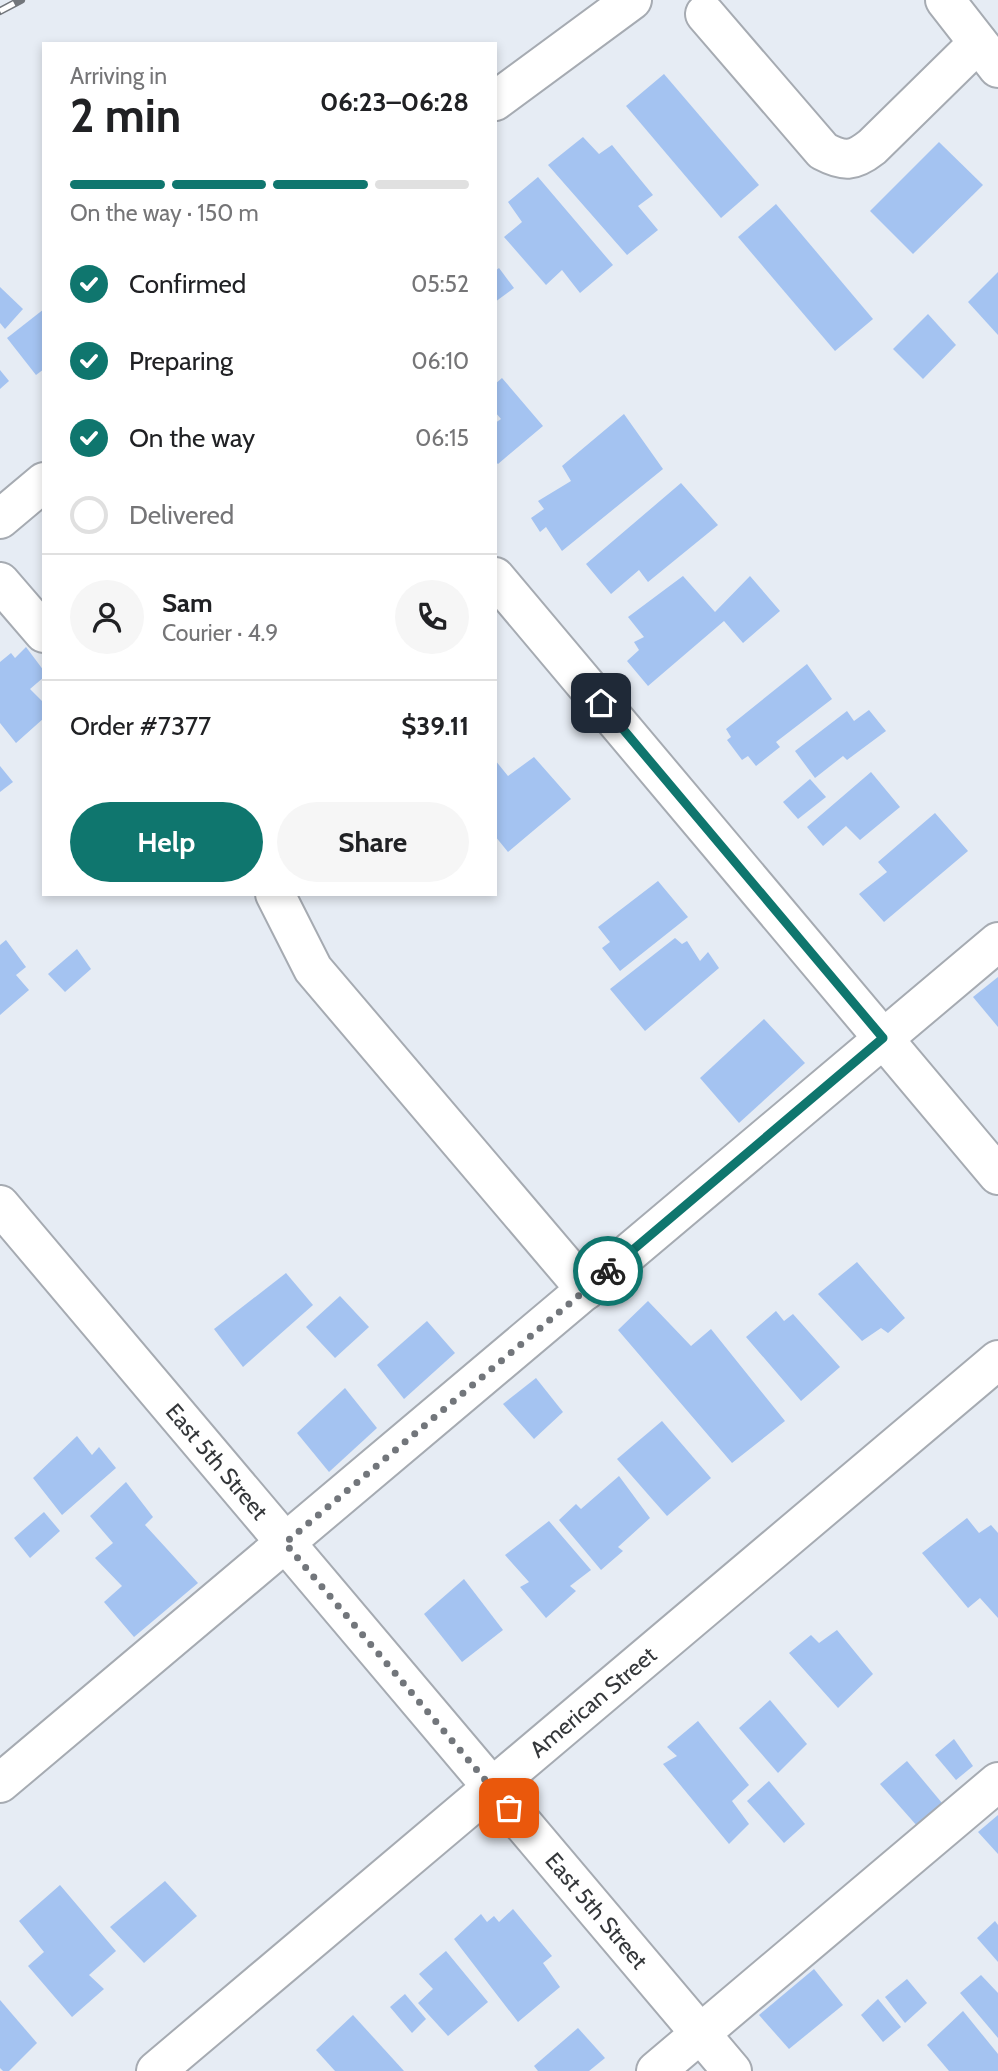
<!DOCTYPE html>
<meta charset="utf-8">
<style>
:root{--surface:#fff;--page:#f6f6f6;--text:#202124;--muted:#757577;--line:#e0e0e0;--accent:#0f766e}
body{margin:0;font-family:Cabin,sans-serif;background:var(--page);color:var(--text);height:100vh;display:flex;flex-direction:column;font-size:26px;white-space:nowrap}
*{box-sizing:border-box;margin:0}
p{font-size:23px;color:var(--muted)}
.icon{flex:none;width:38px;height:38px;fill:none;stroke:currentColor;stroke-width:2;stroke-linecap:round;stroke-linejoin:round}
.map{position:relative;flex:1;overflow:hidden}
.details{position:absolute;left:42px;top:42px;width:455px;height:854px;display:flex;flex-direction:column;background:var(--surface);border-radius:0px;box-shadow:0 4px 10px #0003}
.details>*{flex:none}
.pin{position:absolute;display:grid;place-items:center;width:60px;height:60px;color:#fff;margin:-30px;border-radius:14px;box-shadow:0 4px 10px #0006}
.courier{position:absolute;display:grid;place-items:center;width:70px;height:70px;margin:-35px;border:5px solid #0f766e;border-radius:50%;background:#fff;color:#222;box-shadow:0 2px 9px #0007}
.summary em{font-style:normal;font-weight:700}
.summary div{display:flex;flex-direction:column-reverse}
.summary{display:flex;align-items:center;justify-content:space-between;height:119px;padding:0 28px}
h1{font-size:46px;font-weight:700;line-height:52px}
.bar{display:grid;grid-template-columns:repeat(4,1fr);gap:10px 7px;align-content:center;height:84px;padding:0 28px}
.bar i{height:9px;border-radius:5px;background:var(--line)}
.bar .on{background:var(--accent)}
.bar p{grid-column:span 4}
.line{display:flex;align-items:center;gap:18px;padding:0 28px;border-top:2px solid var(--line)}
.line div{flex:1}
.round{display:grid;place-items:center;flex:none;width:74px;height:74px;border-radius:37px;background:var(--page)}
ol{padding:0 28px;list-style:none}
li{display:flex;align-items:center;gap:21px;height:77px}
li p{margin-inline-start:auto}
li .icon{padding:7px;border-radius:50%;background:var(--accent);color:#fff;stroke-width:4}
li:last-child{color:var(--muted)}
li i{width:38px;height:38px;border:4px solid var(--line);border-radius:50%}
.primary-button{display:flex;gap:14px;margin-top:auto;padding:14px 28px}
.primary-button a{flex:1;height:80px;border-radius:42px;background:var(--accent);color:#fff;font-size:28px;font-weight:700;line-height:80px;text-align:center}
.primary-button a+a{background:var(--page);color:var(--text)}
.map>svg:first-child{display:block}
</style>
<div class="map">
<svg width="998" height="2071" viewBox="0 0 998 2071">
<rect width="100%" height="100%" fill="#e6ecf4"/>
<g fill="#a4c3f1">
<polygon points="664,74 759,185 721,218 626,106"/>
<polygon points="583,137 599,154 612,145 653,195 638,206 658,230 627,255 548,165"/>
<polygon points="939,142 983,185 913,254 870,211"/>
<polygon points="538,177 613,265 580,293 562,270 546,285 504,237 522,222 508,202"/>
<polygon points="776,204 873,319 835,351 738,237"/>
<polygon points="499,268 514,288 495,302 495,271"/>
<polygon points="998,272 998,335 968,302"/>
<polygon points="0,287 23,309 5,329 0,323"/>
<polygon points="44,309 44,369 36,375 7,338"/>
<polygon points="928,314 956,345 923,379 893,349"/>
<polygon points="0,370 9,381 0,389"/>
<polygon points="502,378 543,426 498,464 495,461 495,423 501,419 495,412 495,384"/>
<polygon points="624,414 663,469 562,551 546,527 540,532 531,518 544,509 538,501 571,481 562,466"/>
<polygon points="681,483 718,525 648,582 639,570 611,594 586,564"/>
<polygon points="683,576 715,612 750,576 780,611 743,643 724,621 648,686 627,661 639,650 634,642 644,637 628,617"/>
<polygon points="26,647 44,671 44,677 30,689 44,703 44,718 16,743 0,723 0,662 11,653 15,658"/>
<polygon points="807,664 832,699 776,742 780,747 756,766 748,756 742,760 727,740 731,737 726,729"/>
<polygon points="869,710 886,731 847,760 843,756 815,778 795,751 847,711 854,721"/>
<polygon points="534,757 571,799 508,852 495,836 495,760 508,776"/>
<polygon points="0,766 13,782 0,792"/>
<polygon points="871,772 900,807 860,840 846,826 823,846 807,827"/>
<polygon points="810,779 826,797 798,819 783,802"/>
<polygon points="935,813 968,851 884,922 859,894 887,872 878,862"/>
<polygon points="658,881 688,917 620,971 602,948 610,942 598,927"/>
<polygon points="675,938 682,944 687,941 700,961 708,952 719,968 645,1031 610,989"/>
<polygon points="6,940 26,967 16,975 29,990 0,1015 0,945"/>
<polygon points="77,949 91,969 65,992 48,974"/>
<polygon points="998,977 998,1027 973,997"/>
<polygon points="764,1019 805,1063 739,1123 700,1078"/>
<polygon points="857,1262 905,1318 888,1333 881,1328 862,1341 818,1294"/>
<polygon points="286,1273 313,1305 243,1367 214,1329"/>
<polygon points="340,1296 369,1327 335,1358 306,1327"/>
<polygon points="648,1301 691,1346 711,1329 785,1421 732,1463 618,1330"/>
<polygon points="776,1311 784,1321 793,1314 840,1367 801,1401 746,1337"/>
<polygon points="427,1321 455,1353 404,1399 377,1365"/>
<polygon points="536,1378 563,1412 534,1439 503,1404"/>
<polygon points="345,1388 377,1428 329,1472 297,1433"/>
<polygon points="662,1421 711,1478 667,1516 617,1459"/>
<polygon points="77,1436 92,1455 99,1447 116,1468 62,1515 33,1478"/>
<polygon points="619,1476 650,1518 618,1547 623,1551 601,1570 559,1520 576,1504 581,1509"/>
<polygon points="126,1482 153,1517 145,1525 198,1583 134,1637 104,1602 122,1586 95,1558 113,1543 90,1516"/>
<polygon points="44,1512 60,1531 30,1558 14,1538"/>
<polygon points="967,1518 979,1533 991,1525 998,1533 998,1618 980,1598 968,1608 922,1553"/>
<polygon points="549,1521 591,1570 570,1586 576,1591 546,1618 520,1587 529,1582 505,1555"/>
<polygon points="464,1579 503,1630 462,1662 424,1614"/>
<polygon points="837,1630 873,1674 838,1708 789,1653 811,1635 819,1643"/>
<polygon points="770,1700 807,1744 778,1773 739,1728"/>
<polygon points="698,1721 749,1785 732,1801 749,1824 729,1844 663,1764 677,1756 667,1747"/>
<polygon points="954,1739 973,1766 956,1780 935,1755"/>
<polygon points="907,1761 942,1803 918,1827 880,1784"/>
<polygon points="769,1781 805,1824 784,1843 747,1801"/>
<polygon points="998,1815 998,1854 978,1832"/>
<polygon points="165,1881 197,1916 144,1963 110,1927"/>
<polygon points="60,1885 116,1951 89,1975 104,1989 72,2017 28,1966 44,1952 19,1921"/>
<polygon points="513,1909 552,1956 543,1963 560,1987 518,2022 454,1939 481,1914 487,1922 494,1916 499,1922"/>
<polygon points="995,1921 998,1925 998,1962 977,1938"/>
<polygon points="446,1951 488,2002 448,2036 418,2003 433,1989 419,1974"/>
<polygon points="814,1969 843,2005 789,2049 759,2015"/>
<polygon points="981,1975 998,1993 998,2038 960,1993"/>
<polygon points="907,1979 927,2003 905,2023 885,1997"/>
<polygon points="405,1994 426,2019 412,2033 390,2007"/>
<polygon points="878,1999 901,2027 883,2042 861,2015"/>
<polygon points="0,2000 37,2043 9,2071 3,2071 0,2068"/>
<polygon points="963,2011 998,2054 998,2071 949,2071 927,2045"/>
<polygon points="353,2015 404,2071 335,2071 316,2050"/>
<polygon points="578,2028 605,2058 589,2071 538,2071 534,2066"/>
</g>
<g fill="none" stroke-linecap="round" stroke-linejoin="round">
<g stroke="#a6abb2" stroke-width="42">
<g id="minor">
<polyline points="945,0 998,68"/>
<path d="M705,14l118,137c21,11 30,11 49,-4l106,-104"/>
<polyline points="495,101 632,0"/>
<polyline points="0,519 44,482"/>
<polyline points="495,577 998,1175"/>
<polyline points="0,582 44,633"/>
<polyline points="275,894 313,969 586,1290"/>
<path id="s1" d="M0,1205l732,866"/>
<polyline points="0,1783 998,942"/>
<path id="s2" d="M156,2071l842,-711"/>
<polyline points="656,2071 998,1782"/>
</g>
</g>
<use href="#minor" stroke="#fff" stroke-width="38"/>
<g stroke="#72767b" stroke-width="8">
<polyline id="rail" points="0,11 21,0"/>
</g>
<use href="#rail" stroke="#fff" stroke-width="5" stroke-dasharray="16" stroke-linecap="butt"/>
</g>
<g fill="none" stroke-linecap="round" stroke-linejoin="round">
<polyline stroke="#72767b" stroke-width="7" stroke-dasharray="0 12.6" points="509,1808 285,1543 608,1271"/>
<polyline stroke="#0f766e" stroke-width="9" points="601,703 883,1038 608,1271"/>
</g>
<g text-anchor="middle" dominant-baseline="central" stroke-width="5" stroke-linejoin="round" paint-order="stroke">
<g font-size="23" fill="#34373a" stroke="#fff">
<text stroke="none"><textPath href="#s1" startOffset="336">East 5th Street</textPath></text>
<text stroke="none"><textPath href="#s2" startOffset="572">American Street</textPath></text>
<text stroke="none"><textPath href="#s1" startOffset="924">East 5th Street</textPath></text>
</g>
</g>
</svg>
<div class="pin" style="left:509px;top:1808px;background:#ea580c"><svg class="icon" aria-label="bag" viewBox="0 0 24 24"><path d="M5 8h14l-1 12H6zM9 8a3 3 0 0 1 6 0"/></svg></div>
<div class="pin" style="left:601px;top:703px;background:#1f2937"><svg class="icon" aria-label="home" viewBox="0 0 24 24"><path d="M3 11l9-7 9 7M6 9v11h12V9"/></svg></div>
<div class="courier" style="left:608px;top:1271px"><svg class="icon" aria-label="bike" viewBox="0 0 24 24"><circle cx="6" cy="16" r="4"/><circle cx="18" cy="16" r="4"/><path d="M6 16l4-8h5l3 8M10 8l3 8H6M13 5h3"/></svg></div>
<section class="details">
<div class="summary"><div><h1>2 min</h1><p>Arriving in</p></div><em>06:23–06:28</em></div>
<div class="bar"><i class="on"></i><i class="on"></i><i class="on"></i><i></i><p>On the way · 150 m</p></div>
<ol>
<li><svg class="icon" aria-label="check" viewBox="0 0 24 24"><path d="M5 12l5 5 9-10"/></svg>Confirmed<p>05:52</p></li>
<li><svg class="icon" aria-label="check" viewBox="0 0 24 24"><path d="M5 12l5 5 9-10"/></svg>Preparing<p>06:10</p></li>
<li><svg class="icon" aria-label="check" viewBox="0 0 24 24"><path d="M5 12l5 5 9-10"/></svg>On the way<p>06:15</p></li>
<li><i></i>Delivered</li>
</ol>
<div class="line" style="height:126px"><a class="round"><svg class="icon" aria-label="person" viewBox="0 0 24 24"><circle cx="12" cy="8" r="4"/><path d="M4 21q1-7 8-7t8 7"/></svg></a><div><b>Sam</b><p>Courier · 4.9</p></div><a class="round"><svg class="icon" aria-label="phone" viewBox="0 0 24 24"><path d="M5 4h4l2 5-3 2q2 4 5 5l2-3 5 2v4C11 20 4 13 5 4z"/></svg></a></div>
<div class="line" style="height:91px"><div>Order #7377</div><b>$39.11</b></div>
<div class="primary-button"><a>Help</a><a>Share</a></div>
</section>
</div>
